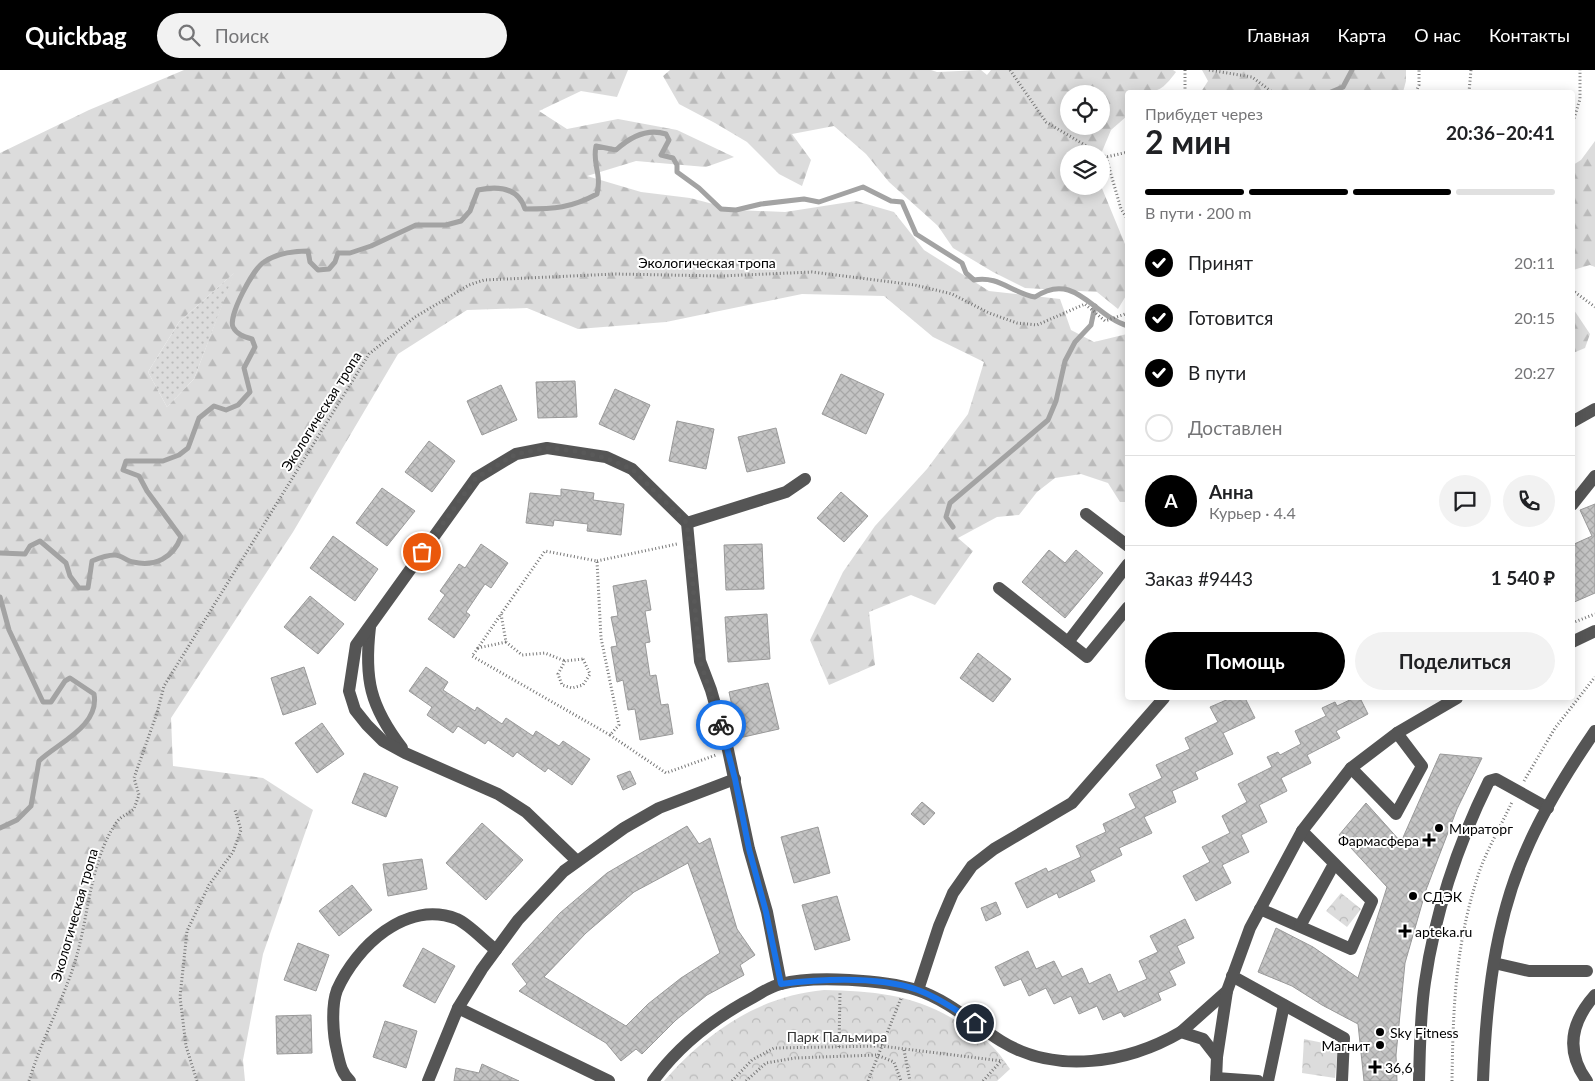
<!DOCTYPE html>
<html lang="ru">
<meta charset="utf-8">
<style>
:root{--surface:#fff;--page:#f2f2f2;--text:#202124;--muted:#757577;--line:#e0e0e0;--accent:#000}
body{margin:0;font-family:Lato,sans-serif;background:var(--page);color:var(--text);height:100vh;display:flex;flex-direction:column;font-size:19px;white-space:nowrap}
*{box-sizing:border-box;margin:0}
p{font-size:16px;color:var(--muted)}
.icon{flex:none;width:28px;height:28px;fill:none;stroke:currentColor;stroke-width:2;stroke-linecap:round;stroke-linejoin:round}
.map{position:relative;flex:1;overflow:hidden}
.panel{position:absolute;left:1125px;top:20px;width:450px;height:610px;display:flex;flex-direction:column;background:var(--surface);border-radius:5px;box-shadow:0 2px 12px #0003}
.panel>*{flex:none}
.fabs{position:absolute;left:1060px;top:15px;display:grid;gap:10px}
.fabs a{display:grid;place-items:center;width:50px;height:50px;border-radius:50%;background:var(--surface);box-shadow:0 2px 12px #0003;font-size:25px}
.pin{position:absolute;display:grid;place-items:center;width:42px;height:42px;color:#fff;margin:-21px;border:2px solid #fff;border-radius:50%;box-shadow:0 1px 5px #0007}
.courier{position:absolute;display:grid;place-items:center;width:50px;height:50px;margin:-25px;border:4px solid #1a73e8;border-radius:50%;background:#fff;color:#222;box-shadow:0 1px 6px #0007}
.head em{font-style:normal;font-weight:700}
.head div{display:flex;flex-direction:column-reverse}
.head{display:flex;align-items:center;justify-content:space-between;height:85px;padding:0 20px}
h1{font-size:32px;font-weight:700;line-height:38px}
.bar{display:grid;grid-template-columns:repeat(4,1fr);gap:8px 5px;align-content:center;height:60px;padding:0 20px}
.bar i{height:6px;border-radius:4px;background:var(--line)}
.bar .on{background:var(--accent)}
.bar p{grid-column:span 4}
.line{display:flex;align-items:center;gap:12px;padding:0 20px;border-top:1px solid var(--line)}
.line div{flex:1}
.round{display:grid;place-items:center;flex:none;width:52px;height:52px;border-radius:26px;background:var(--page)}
ol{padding:0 20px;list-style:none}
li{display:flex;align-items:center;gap:15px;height:55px}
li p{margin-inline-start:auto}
li .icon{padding:5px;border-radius:50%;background:var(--accent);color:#fff;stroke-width:4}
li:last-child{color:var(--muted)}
li i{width:28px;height:28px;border:2px solid var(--line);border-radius:50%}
.action{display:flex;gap:10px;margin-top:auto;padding:10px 20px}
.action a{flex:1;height:58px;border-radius:30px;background:var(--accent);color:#fff;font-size:20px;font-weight:700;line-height:58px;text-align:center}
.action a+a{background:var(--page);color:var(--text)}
header{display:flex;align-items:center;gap:30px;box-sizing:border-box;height:70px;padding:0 25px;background:var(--accent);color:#fff}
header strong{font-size:24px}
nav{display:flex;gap:28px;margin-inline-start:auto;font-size:18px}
.search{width:350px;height:45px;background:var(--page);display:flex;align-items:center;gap:12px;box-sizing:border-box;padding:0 18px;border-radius:28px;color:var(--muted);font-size:19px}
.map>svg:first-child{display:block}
</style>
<header>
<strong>Quickbag</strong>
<div class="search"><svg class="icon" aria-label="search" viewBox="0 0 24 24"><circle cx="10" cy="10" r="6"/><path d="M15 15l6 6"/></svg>Поиск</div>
<nav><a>Главная</a><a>Карта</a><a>О нас</a><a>Контакты</a></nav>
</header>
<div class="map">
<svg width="1595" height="1011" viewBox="0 0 1595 1011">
<defs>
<pattern id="grass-dots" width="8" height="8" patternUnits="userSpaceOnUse" patternTransform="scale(1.25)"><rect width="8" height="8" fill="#dcdcdc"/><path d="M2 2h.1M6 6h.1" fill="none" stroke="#bbb" stroke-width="1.8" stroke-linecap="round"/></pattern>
<pattern id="forest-firs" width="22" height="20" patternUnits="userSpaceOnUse" patternTransform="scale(1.25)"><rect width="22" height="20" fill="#dcdcdc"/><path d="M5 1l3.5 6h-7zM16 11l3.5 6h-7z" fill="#bbb"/></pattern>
<pattern id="park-crowns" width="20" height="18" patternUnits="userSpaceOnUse" patternTransform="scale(1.25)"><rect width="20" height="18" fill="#dcdcdc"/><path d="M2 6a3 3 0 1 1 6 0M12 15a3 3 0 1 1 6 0" fill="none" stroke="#bbb"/></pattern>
<pattern id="building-cross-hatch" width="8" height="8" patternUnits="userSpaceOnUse" patternTransform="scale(1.25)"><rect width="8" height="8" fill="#c4c4c4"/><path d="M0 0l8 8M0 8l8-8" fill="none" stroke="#a7a7a7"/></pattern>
</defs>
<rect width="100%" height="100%" fill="#fff"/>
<polygon fill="url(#grass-dots)" points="235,202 194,309 167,337 148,302 179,252"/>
<g fill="url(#forest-firs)" fill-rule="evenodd">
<path d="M184,0h444l-11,27 -36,-6 -42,20 28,18 51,-10 59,11 57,27 -28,10 -70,-6 -49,15 54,16 49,6 46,12 49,2 71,-11 38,11 30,38 65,41 71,8 11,31 23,12 33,-8v168h-7l-12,-19 -27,-9 -26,4 -18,14 -18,23 -22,2 -39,21 15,13 -38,54 -24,-10 -42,17 6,53 -46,20 -19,-45 33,-68 32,-46 52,-57 41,-55 16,-52 -51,-25 -49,-41 -82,-2 -136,28 -88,7 -51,-21 -60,2 -69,44 -105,178 -122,186 2,48 90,12 50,32 -50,144 -20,106 2,21h-245v-928l89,-43zM234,203l-40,106 -27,28 -19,-35 31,-50z"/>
<path d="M670,0h261l6,2 44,-2 6,5 4,-5h182l3,2c-17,23 -21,20 -48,20l-1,24 -16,14 -10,24h-32v32h32l26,63v45l-9,15 -21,-17 -72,-4 -32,-16 -40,-24 -15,-22 -49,-44 -23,-28 -32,-28 -42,8 19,26 -9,26 -23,-12 -32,-32 -32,-19 -36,-19 -16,-28zM1069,24h32v32h-32z"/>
<polygon points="1202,0 1406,0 1406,11 1403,22 1201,22 1208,11"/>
<polygon points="1595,71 1595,197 1590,195 1573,200 1573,95 1581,90"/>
<polygon points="1572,237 1590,264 1585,278 1573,283"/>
</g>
<g fill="url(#park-crowns)">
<polygon points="1341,823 1361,839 1347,857 1326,841"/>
<path d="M824,920c53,1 94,5 139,35 24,15 31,20 47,44l-13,12h-333c42,-48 94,-85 160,-91z"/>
<polygon points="1304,969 1338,976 1335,1008 1302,1003"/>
</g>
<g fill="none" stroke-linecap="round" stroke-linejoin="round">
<g stroke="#a3a3a3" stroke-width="5">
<polyline points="1331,22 1343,17 1352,0"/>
<polyline points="953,457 946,447 950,433 1048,350 1056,331 1065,291 1075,272 1091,255 1095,236"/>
<path d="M0,483l25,1 5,-8 10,-5 26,22 4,13 9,12h9l4,-27c7,-3 14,-6 23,-6 6,0 12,6 18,7 22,5 40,-4 48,-25l-34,-46 -8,-15 -16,-6 3,-9h37l16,-6 9,-7 11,-30 15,-12 12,4 12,-5 12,-13 -6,-24 11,-21 -3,-8c-7,-2 -15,-4 -19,-12 -5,-11 20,-58 31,-65 13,-9 29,-11 44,-11l2,11 8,8 11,-1 6,-7 3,-9h12l21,-7 45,-21h30l15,-4 9,-10 8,-21c19,-4 40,-3 47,19 29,0 46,-1 72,-15 5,-21 -5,-29 -1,-48l20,4c13,-12 31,-22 50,-16l3,6 -8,15 12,3 4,7v7l22,16 22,21 15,1 25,-6 43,-5 15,3 44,-15 28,14 11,1 14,32 46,29 4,10 8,7c24,-5 38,13 61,17 40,-27 58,19 93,29"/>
<path d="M0,527l9,33 34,72h8l14,-21 5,-3 24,16c6,32 -36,49 -55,67l-8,45 -14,14 -17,8"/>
</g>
</g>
<g fill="url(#building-cross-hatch)" stroke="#999" fill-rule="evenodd">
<polygon points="841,304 884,324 866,364 822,344"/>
<polygon points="575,311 577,347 538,348 536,312"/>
<polygon points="501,315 517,350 482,365 467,331"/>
<polygon points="615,319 650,335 634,370 599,354"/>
<polygon points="677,351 714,359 706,399 669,391"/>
<polygon points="776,358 785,393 747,402 738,367"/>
<polygon points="429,371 455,391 432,422 405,402"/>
<polygon points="382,418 415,441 387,476 356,453"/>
<polygon points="561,419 594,423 593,430 624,434 621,465 587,461 588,454 554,450 553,456 526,453 530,423 561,426"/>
<polygon points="841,422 868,446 844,472 817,448"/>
<polygon points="1595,434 1595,523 1572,533 1572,475 1592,466 1580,440"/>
<polygon points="333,466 378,499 355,531 310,498"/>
<polygon points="481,474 508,493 491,518 485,514 466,542 470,545 454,568 428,549 445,525 440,521 459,494 465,498"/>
<polygon points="762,474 764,519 726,520 724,475"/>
<polygon points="1049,480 1065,493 1076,480 1103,503 1065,548 1022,512"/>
<polygon points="646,510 651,540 645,541 650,572 645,573 650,606 656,605 661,635 668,634 673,664 640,670 635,639 628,640 623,610 617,612 611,577 617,576 611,547 618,546 613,516"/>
<polygon points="310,526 344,554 318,584 284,557"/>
<polygon points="767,544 770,589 728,592 725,547"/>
<polygon points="978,583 1011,609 993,632 960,608"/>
<polygon points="304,597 316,634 283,645 271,608"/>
<polygon points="426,597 448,612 443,620 475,641 477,637 502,654 506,648 533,666 536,661 559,676 563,671 590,689 572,715 548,698 545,702 517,682 513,687 488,670 485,674 458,656 453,663 427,645 432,637 409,621"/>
<polygon points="768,613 779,659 739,668 729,622"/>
<polygon points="1231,628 1245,628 1255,648 1223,663 1233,684 1195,702 1198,709 1172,721 1176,732 1144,747 1152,763 1119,778 1122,785 1090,801 1095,811 1059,828 1057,823 1027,838 1015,813 1046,798 1048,802 1081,787 1076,776 1106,762 1103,754 1136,738 1129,724 1162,708 1156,695 1190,679 1185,668 1218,652 1210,637"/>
<polygon points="1354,628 1360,628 1368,644 1336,661 1340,668 1307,685 1311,693 1281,708 1287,721 1259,735 1267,752 1241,765 1249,782 1222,795 1231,813 1196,831 1183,806 1210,792 1202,777 1230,763 1222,746 1247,732 1238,714 1272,697 1267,687 1278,682 1280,685 1301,674 1295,661 1326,646 1322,638 1335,632 1337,636"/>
<polygon points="322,653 344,684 317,703 295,673"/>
<polygon points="1440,684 1482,688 1457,739 1426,820 1405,893 1396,985 1397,1011 1364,1011 1358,954 1322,935 1292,916 1258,902 1276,858 1313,877 1358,908 1387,817 1339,765 1366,733 1401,772"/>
<polygon points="630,701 636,714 623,720 617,706"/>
<polygon points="364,703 398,717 386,747 352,733"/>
<polygon points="922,732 935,743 924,755 911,744"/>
<polygon points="482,753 523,790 486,830 446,793"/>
<path d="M687,756l12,18 11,-6 27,91 18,26 -15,10 4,10 -37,20 -31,25 -34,34 -6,-5 -15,12 -15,-18 -87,-52 8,-7 -15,-20 48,-51 47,-40zM688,793l32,90 -39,25 -33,26 -22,22 -82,-49 42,-44 48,-41z"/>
<polygon points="818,757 830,803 794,813 781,767"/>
<polygon points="422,789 427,819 388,826 383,794"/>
<polygon points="352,815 372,840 339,866 319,841"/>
<polygon points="837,826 850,870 815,880 802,835"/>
<polygon points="996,832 1001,844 986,851 981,838"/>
<polygon points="1185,849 1194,868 1177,876 1185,893 1169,901 1176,915 1158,923 1161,930 1124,947 1121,942 1103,950 1097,936 1079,944 1071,926 1054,934 1046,918 1029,926 1021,909 1004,916 995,897 1028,881 1036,899 1054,891 1062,907 1082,898 1089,914 1110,904 1118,922 1147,909 1139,891 1158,882 1150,866"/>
<polygon points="298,873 329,885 316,921 284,910"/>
<polygon points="423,878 455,896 435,933 403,916"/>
<polygon points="311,945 312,983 277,984 276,946"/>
<polygon points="385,951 417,961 406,998 373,987"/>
<polygon points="482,994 519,1011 454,1011 456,998 479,1003"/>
</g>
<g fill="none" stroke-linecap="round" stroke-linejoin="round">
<g stroke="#777" stroke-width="3" stroke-dasharray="1 2.5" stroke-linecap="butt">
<polyline points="1010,0 1046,52 1100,84"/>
<polyline points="1209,0 1252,7 1272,22"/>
<polyline points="1185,22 1185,0"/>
<polyline points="1416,22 1419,15 1419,0"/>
<polyline points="1469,22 1471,0"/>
<polyline points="1572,55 1580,29 1580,0"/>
<polyline points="1101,84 1106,87 1128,82"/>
<polyline points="1106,87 1121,139 1128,150"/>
<polyline points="1572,220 1595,237"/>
<polyline points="597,491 677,474"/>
<polyline points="1572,553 1595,544"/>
<polyline points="506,572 478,578 501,544 506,572 522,585 545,583 565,591"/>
<polyline points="478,578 472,586 610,665 619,655 601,568 597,491 545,481 501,544"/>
<polygon points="583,589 590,604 583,615 572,618 562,615 558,604 565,591"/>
<polyline points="610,665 666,703 716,685"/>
<polyline points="1524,711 1555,658 1595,607"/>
<polyline points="839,977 840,923"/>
<polyline points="904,980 910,1011"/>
<path d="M29,1011c12,-39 31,-75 44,-113 16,-47 15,-103 43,-145 5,-7 12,-9 18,-14l5,-14 -5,-17 23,-65 7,-27 205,-332 46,-37 54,-32 15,-5 131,-6 106,2 91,-4 103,13 37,9 37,19 28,10 20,2 48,-21 20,17 23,-8"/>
<polyline points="197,1011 186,976 180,927 187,861 209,815 233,782 241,760 235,740"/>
<polyline points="732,1011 752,990 774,978 881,976 1002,991"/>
<polyline points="746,1011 766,993 795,988 877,985 894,992 901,1011"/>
<polyline points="868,1011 901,928"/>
<polyline points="983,1011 1002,990"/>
<path d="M1452,1011c1,-71 3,-131 24,-199 8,-28 24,-54 36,-80"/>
</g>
<g stroke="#555" stroke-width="12">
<polyline points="1572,352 1595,339"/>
<polyline points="1572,435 1595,406"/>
<polyline points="1086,444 1128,476"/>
<polyline points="687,453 786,422 805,409"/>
<polyline points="999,518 1087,587 1128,537"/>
<path d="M370,557c-6,52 0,79 32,121"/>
<polyline points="1068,572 1128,494"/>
<polyline points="1572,572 1595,561"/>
<polyline points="1351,698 1396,744 1422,696 1397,663"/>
<polyline points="577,791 526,742 498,724 405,683 383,671 367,655 355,640 349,621 356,575 476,408 516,384 547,378 606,387 632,399 687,453 700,591 711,620 728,680 749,779 767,842 781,914"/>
<polyline points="1260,839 1351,879 1372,831 1302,761"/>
<polyline points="1300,856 1334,794"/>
<polyline points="1494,893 1529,901 1587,901"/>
<polyline points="1232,906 1344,968 1342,1011"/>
<polyline points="918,920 939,856 953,823 972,796 994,779 1072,733 1164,628"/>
<polyline points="458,938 609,1011"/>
<polyline points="1181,962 1227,921"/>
<polyline points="1216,1008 1258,1011"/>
<path d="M350,1011c-9,-9 -10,-17 -13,-30 -4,-16 -6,-45 0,-61 19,-43 69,-91 120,-71 13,6 27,22 39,31"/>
<polyline points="428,1011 458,938 482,899 518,850 564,801 624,758 659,738 735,709"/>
<path d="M653,1011c27,-37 61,-63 101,-84 8,-5 18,-11 27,-13 33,-9 103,-4 136,6 31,10 57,34 84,51 55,34 127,22 180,-9l22,7 14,18"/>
<polyline points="1216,1011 1217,987 1227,921 1250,858 1302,761 1351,698 1397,663 1457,628"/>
<polyline points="1268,1011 1284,935"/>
<path d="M1419,1011c1,-33 1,-66 6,-99 10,-69 33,-138 64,-201l7,-2 52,29"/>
<path d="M1483,1011c3,-77 11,-157 42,-228 18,-43 44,-84 70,-122"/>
<path d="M1587,1011c-22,-30 -16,-59 8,-86"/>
</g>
</g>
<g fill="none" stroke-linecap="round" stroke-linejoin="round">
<polyline stroke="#595959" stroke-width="5" stroke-dasharray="0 9" points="422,482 476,408 516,384 547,378 576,381 606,388 632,399 687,453 700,591 721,655"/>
<path stroke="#1a73e8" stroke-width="6" d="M721,655l14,54 14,70 17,63 15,72c42,-5 97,-8 137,6 21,8 39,20 57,33"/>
</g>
<g fill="#000" stroke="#fff" stroke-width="2">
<circle cx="1439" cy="758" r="5"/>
<path d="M1426.5 762.5h5v5h5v5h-5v5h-5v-5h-5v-5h5z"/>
<circle cx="1413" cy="826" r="5"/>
<path d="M1402.5 853.5h5v5h5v5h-5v5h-5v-5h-5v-5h5z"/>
<circle cx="1380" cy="962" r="5"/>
<circle cx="1380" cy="975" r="5"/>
<path d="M1372.5 989.5h5v5h5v5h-5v5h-5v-5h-5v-5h5z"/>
</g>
<g text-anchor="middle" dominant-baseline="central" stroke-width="4" stroke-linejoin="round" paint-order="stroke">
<g font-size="14" fill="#000" stroke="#fff">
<text x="707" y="192">Экологическая тропа</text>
<text transform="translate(321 341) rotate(-58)">Экологическая тропа</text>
<text transform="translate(74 845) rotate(-74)">Экологическая тропа</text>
</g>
<g font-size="14" fill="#000" stroke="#fff" text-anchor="start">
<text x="1449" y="758">Мираторг</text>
<text x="1419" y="770" text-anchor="end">Фармасфера</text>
<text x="1423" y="826">СДЭК</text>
<text x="1415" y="861">apteka.ru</text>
<text x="1390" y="962">Sky Fitness</text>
<text x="1370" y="975" text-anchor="end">Магнит</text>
<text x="1385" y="997">36,6</text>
</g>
<g font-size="14" fill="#333" stroke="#fff">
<text x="837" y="966">Парк Пальмира</text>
</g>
</g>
</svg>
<div class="fabs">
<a><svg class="icon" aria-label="locate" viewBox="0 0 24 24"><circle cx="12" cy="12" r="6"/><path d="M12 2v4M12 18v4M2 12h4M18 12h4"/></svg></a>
<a><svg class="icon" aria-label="layers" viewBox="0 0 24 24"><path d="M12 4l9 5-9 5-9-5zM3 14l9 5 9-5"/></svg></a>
</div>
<div class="pin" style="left:422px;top:482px;background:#ea580c"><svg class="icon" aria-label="bag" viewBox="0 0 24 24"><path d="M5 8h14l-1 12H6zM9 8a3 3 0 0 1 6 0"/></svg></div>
<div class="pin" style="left:975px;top:953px;background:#1f2937"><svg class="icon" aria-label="home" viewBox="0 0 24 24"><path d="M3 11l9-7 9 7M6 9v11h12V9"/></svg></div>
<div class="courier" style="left:721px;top:655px"><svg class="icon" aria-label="bike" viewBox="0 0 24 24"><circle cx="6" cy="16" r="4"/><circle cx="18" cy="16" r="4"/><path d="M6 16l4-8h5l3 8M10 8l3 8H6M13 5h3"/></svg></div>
<section class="panel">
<div class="head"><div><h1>2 мин</h1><p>Прибудет через</p></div><em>20:36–20:41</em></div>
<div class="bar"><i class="on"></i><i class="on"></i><i class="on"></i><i></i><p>В пути · 200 m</p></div>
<ol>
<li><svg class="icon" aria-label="check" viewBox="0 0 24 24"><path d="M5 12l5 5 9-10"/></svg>Принят<p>20:11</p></li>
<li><svg class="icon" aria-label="check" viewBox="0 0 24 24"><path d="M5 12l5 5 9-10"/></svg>Готовится<p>20:15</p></li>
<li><svg class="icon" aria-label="check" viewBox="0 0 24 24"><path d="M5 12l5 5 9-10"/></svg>В пути<p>20:27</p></li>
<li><i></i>Доставлен</li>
</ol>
<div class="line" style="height:90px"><b class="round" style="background:var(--accent);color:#fff">А</b><div><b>Анна</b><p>Курьер · 4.4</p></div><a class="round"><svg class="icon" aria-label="chat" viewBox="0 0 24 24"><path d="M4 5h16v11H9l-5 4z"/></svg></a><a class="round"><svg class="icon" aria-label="phone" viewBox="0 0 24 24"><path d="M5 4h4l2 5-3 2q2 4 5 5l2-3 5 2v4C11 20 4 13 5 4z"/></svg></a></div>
<div class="line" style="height:65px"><div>Заказ #9443</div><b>1 540 ₽</b></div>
<div class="action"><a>Помощь</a><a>Поделиться</a></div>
</section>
</div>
